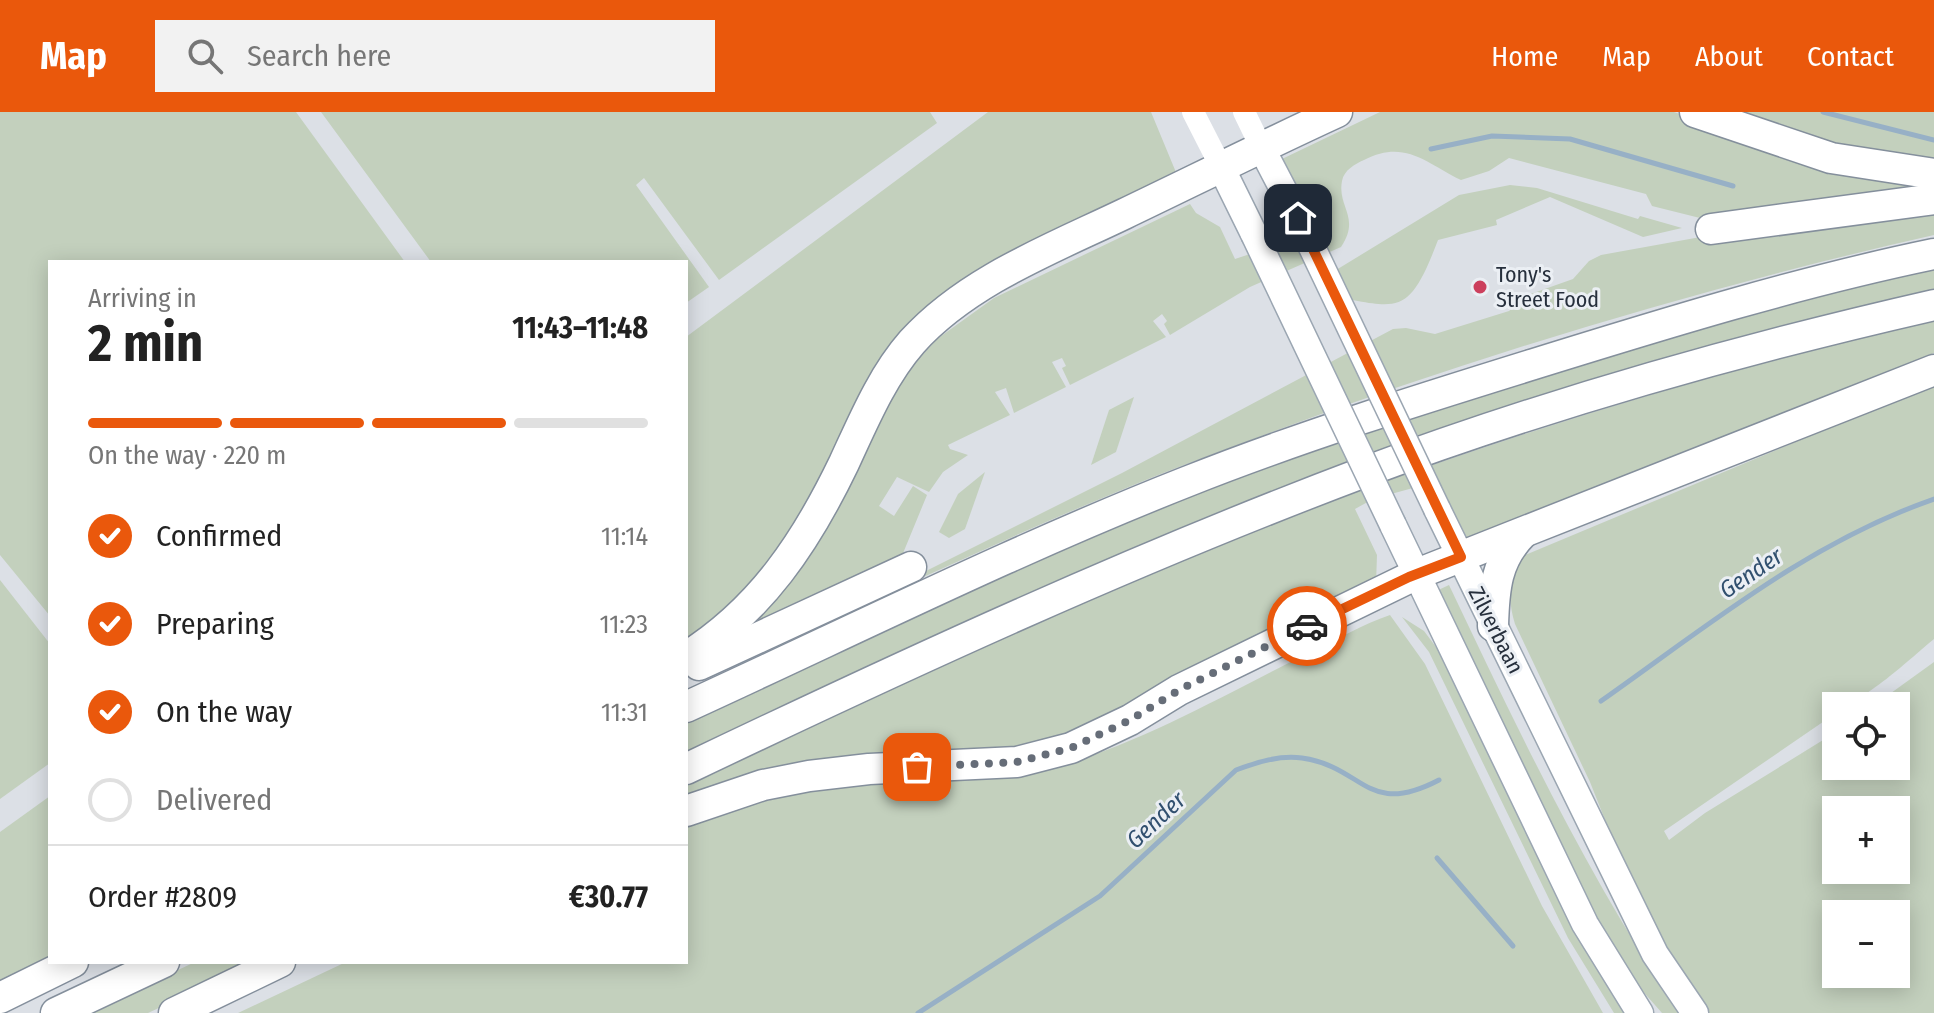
<!DOCTYPE html>
<meta charset="utf-8">
<style>
:root{--surface:#fff;--page:#f2f2f2;--text:#222;--muted:#767676;--line:#e0e0e0;--accent:#ea580c}
body{margin:0;font-family:"Fira Sans Condensed",sans-serif;background:var(--page);color:var(--text);height:100vh;display:flex;flex-direction:column;font-size:30px;white-space:nowrap}
*{box-sizing:border-box;margin:0}
p{font-size:26px;color:var(--muted)}
.icon{flex:none;width:44px;height:44px;fill:none;stroke:currentColor;stroke-width:2;stroke-linecap:round;stroke-linejoin:round}
.map{position:relative;flex:1;overflow:hidden}
.side{position:absolute;left:48px;top:148px;width:640px;height:704px;display:flex;flex-direction:column;background:var(--surface);border-radius:0px;box-shadow:0 4px 20px #0003}
.side>*{flex:none}
.tools{position:absolute;left:1822px;top:580px;display:grid;gap:16px}
.tools a{display:grid;place-items:center;width:88px;height:88px;border-radius:0px;background:var(--surface);box-shadow:0 4px 20px #0003;font-size:40px}
.pin{position:absolute;display:grid;place-items:center;width:68px;height:68px;color:#fff;margin:-34px;border-radius:16px;box-shadow:0 4px 12px #0006}
.courier{position:absolute;display:grid;place-items:center;width:80px;height:80px;margin:-40px;border:6px solid #ea580c;border-radius:50%;background:#fff;color:#222;box-shadow:0 2px 10px #0007}
.overview em{font-style:normal;font-weight:700}
.overview div{display:flex;flex-direction:column-reverse}
.overview{display:flex;align-items:center;justify-content:space-between;height:136px;padding:0 40px}
h1{font-size:52px;font-weight:700;line-height:60px}
.bar{display:grid;grid-template-columns:repeat(4,1fr);gap:12px 8px;align-content:center;height:96px;padding:0 40px}
.bar i{height:10px;border-radius:6px;background:var(--line)}
.bar .current{background:var(--accent)}
.bar p{grid-column:span 4}
.line{display:flex;align-items:center;gap:20px;padding:0 40px;border-top:2px solid var(--line)}
.line div{flex:1}
ol{padding:0 40px;list-style:none}
li{display:flex;align-items:center;gap:24px;height:88px}
li p{margin-inline-start:auto}
li .icon{padding:8px;border-radius:50%;background:var(--accent);color:#fff;stroke-width:4}
li:last-child{color:var(--muted)}
li i{width:44px;height:44px;border:4px solid var(--line);border-radius:50%}
header{display:flex;align-items:center;gap:48px;box-sizing:border-box;height:112px;padding:0 40px;background:var(--accent);color:#fff}
header strong{font-size:38px}
nav{display:flex;gap:44px;margin-inline-start:auto;font-size:28px}
.search{width:560px;height:72px;background:var(--page);display:flex;align-items:center;gap:20px;box-sizing:border-box;padding:0 28px;border-radius:0px;color:var(--muted);font-size:30px}
.map>svg:first-child{display:block}
</style>
<header>
<strong>Map</strong>
<div class="search"><svg class="icon" aria-label="search" viewBox="0 0 24 24"><circle cx="10" cy="10" r="6"/><path d="M15 15l6 6"/></svg>Search here</div>
<nav><a>Home</a><a>Map</a><a>About</a><a>Contact</a></nav>
</header>
<div class="map">
<svg width="1934" height="901" viewBox="0 0 1934 901">
<rect width="100%" height="100%" fill="#dce0e6"/>
<g fill="#c3d0bd" fill-rule="evenodd">
<polygon points="0,0 296,0 405,150 50,150 50,504 0,443"/>
<polygon points="321,0 930,0 937,11 719,168 644,66 636,73 709,175 686,191 686,150 431,150"/>
<polygon points="988,0 1151,0 1180,70 956,174 810,404 741,491 686,530 686,225"/>
<path d="M1380,0h294l94,34 142,32 24,15 -230,26 -52,-13 -6,-12 -137,-36 -20,13 -28,9c-36,-18 -57,-41 -97,-20 -9,4 -20,10 -22,21 -5,26 19,36 -1,66l-91,40 -80,48 -6,-11 3,-3 -5,-7 -9,7 13,16 -96,48 -8,-17 4,-2 -4,-8 -10,4 14,25 -52,26 -8,-25 -11,4 15,23 -62,30 2,4 18,6 -25,17 -14,20 -32,-15 -18,29 15,10 19,-30 14,9 -28,68 -183,88 174,-261 47,-51 57,-41 196,-94 6,9 24,14 15,32 75,-25 -28,-75z"/>
<polygon points="1732,0 1934,0 1934,49 1852,38"/>
<path d="M1510,73l27,3 101,31 2,-3 42,12 -39,9 -93,-40 -54,23 1,5 -59,15c-31,82 -40,67 -118,54l3,-16 136,-83z"/>
<path d="M1934,94v29c-256,58 -506,136 -750,230 -117,45 -230,99 -344,149l282,-141 271,-144 13,-1 29,6 74,-23 16,-15 48,-17 16,-18 12,-6 166,-30z"/>
<polygon points="1934,152 1934,179 1654,252 686,645 686,610 1045,445 1195,381 1303,340 1583,244"/>
<path d="M1934,207v34l-472,196 -31,-66 -58,16 -18,10 22,46 -1,29 -314,160 -376,60v-20c201,-97 405,-192 613,-271 208,-78 419,-143 635,-194z"/>
<path d="M1934,272v255c-21,17 -73,67 -98,67v7l-172,118 5,9 36,-27 131,-81v34h60v-60h-23l61,-44v351h-231l-55,-85 -58,-146 -75,-158c-8,-26 -6,-44 8,-68zM1836,698h60v60h-60zM1836,802h60v60h-60z"/>
<polygon points="1134,285 1116,340 1091,353 1109,298"/>
<polygon points="985,360 965,417 949,426 939,420 958,382"/>
<polygon points="0,468 50,532 50,651 0,687"/>
<path d="M1449,473c70,147 139,293 231,428h-18l-45,-51 -185,-369z"/>
<path d="M1390,503l35,49 117,242 61,107h-1365l108,-51h340v-136c62,-24 129,-38 196,-43 61,-5 121,-1 181,-18 85,-25 170,-75 250,-114 25,-12 50,-27 77,-36z"/>
<polygon points="1402,505 1424,519 1442,543 1558,784 1626,901 1614,901 1568,826 1429,540"/>
<polygon points="50,684 50,844 0,871 0,720"/>
<polygon points="195,850 257,850 148,901 87,901"/>
</g>
<g fill="none" stroke-linecap="round" stroke-linejoin="round">
<g stroke="#97b0c6" stroke-width="5">
<polyline points="1823,0 1934,28"/>
<polyline points="1431,37 1492,24 1570,27 1733,74"/>
<path d="M1601,589c108,-76 207,-158 333,-202"/>
<polyline points="1437,746 1513,834"/>
<path d="M918,901l182,-117 136,-126c22,-8 43,-15 66,-12 63,9 64,60 137,22"/>
</g>
<g stroke="#9ba6b2" stroke-width="29">
<g id="primary">
<polyline points="1261,35 1298,106"/>
<polyline points="1221,55 1254,122"/>
<polyline points="1437,397 1655,842 1695,901"/>
<polyline points="1393,413 1585,812 1640,901"/>
</g>
</g>
<g stroke="#848f9c" stroke-width="33">
<g id="motorway">
<polyline points="1695,0 1831,46 1934,62"/>
<polyline points="1711,117 1934,87"/>
<path d="M1493,514c1,-37 3,-66 30,-93"/>
<path d="M686,545c75,-47 120,-115 158,-194 19,-41 38,-87 68,-121 55,-61 139,-93 212,-128 71,-34 141,-69 213,-102"/>
<polyline points="699,553 911,455"/>
<path d="M686,595c166,-76 330,-158 500,-225 113,-45 232,-82 348,-118 132,-41 265,-82 400,-110"/>
<path d="M686,657c222,-106 445,-209 676,-296 185,-69 379,-124 572,-168"/>
<polyline points="686,699 763,673 809,664 869,657 1017,650 1071,636 1130,608 1179,578 1417,462 1934,258"/>
<polyline points="0,886 73,850"/>
<polyline points="56,901 164,850"/>
<polyline points="174,901 280,850"/>
</g>
</g>
<g stroke="#fff" stroke-width="22">
<polyline points="1193,0 1221,55"/>
<polyline points="1244,0 1261,35"/>
</g>
<use href="#primary" stroke="#fff" stroke-width="26"/>
<use href="#motorway" stroke="#fff" stroke-width="30"/>
<g stroke="#9ba6b2" stroke-width="29" stroke-linecap="butt">
<g id="primary-bridge">
<polyline points="1298,106 1437,397"/>
<polyline points="1254,122 1393,413"/>
</g>
</g>
<use href="#primary-bridge" stroke="#fff" stroke-width="26"/>
</g>
<g fill="none" stroke-linecap="round" stroke-linejoin="round">
<polyline stroke="#666d78" stroke-width="8" stroke-dasharray="0 14.4" points="917,655 1017,650 1071,636 1130,608 1179,578 1307,514"/>
<polyline stroke="#ea580c" stroke-width="10" points="1298,106 1461,445 1409,465 1307,514"/>
</g>
<circle fill="#cc405d" stroke="#ebeff4" stroke-width="3" cx="1480" cy="175" r="8"/>
<g text-anchor="middle" dominant-baseline="central" stroke-width="6" stroke-linejoin="round" paint-order="stroke">
<g font-size="22" fill="#262f3c" stroke="#ebeff4" text-anchor="start">
<text x="1496" y="162">Tony's<tspan x="1496" dy="25">Street Food</tspan></text>
</g>
<g font-size="22" fill="#262f3c" stroke="#ebeff4">
<text transform="translate(1496 518) rotate(63)">Zilverbaan</text>
</g>
<g font-size="24" font-style="italic" fill="#31506f" stroke="#ebeff4">
<text transform="translate(1751 461) rotate(-34)">Gender</text>
<text transform="translate(1156 708) rotate(-43)">Gender</text>
</g>
</g>
</svg>
<div class="tools">
<a><svg class="icon" aria-label="locate" viewBox="0 0 24 24"><circle cx="12" cy="12" r="6"/><path d="M12 2v4M12 18v4M2 12h4M18 12h4"/></svg></a>
<a>+</a>
<a>−</a>
</div>
<div class="pin" style="left:917px;top:655px;background:#ea580c"><svg class="icon" aria-label="bag" viewBox="0 0 24 24"><path d="M5 8h14l-1 12H6zM9 8a3 3 0 0 1 6 0"/></svg></div>
<div class="pin" style="left:1298px;top:106px;background:#1f2937"><svg class="icon" aria-label="home" viewBox="0 0 24 24"><path d="M3 11l9-7 9 7M6 9v11h12V9"/></svg></div>
<div class="courier" style="left:1307px;top:514px"><svg class="icon" aria-label="car" viewBox="0 0 24 24"><path d="M5 17H2v-5l4-1 3-4h7l3 4 3 1v5h-3M9 17h6M6 11h13"/><circle cx="7" cy="17" r="2"/><circle cx="17" cy="17" r="2"/></svg></div>
<section class="side">
<div class="overview"><div><h1>2 min</h1><p>Arriving in</p></div><em>11:43–11:48</em></div>
<div class="bar"><i class="current"></i><i class="current"></i><i class="current"></i><i></i><p>On the way · 220 m</p></div>
<ol>
<li><svg class="icon" aria-label="check" viewBox="0 0 24 24"><path d="M5 12l5 5 9-10"/></svg>Confirmed<p>11:14</p></li>
<li><svg class="icon" aria-label="check" viewBox="0 0 24 24"><path d="M5 12l5 5 9-10"/></svg>Preparing<p>11:23</p></li>
<li><svg class="icon" aria-label="check" viewBox="0 0 24 24"><path d="M5 12l5 5 9-10"/></svg>On the way<p>11:31</p></li>
<li><i></i>Delivered</li>
</ol>
<div class="line" style="height:104px"><div>Order #2809</div><b>€30.77</b></div>
</section>
</div>
